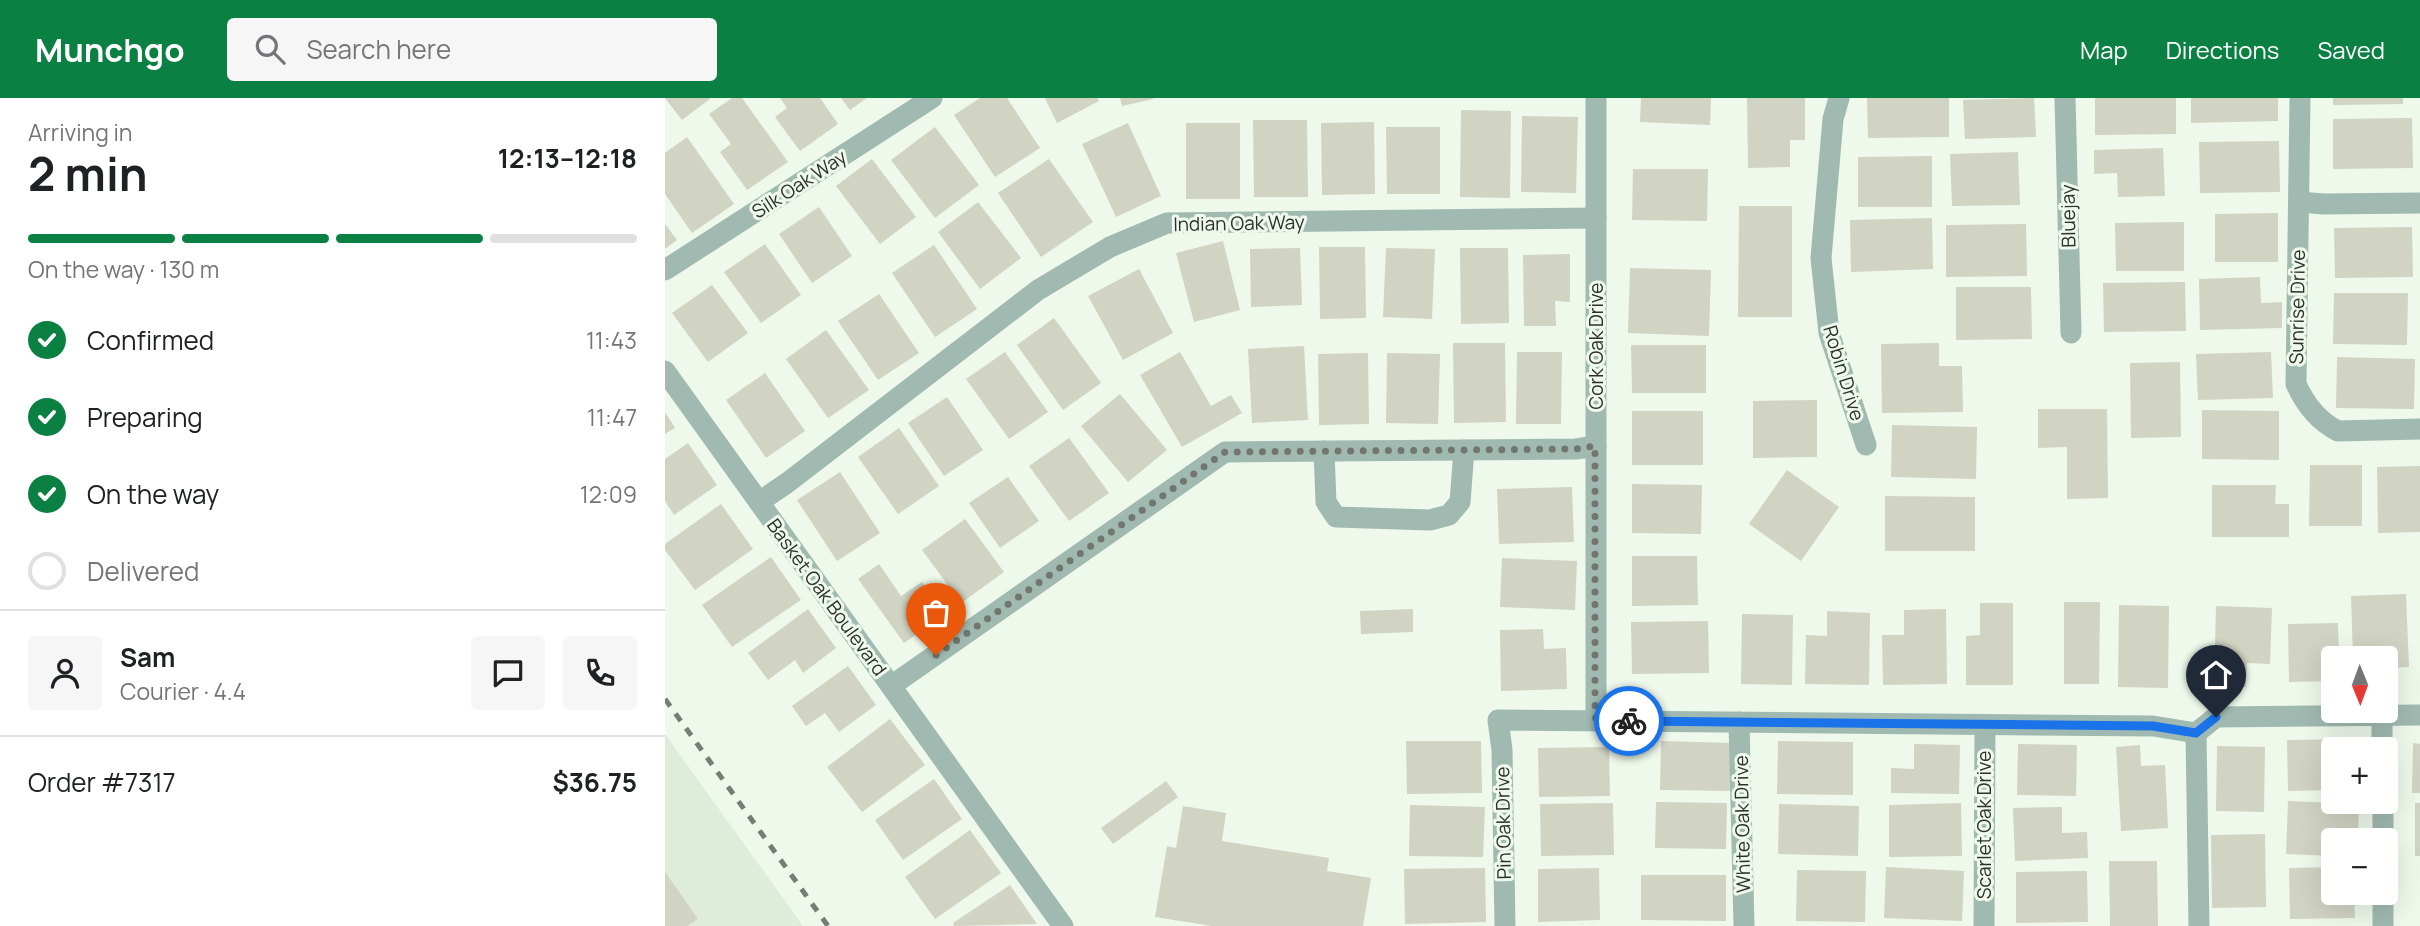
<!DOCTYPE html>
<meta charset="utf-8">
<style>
:root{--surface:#fff;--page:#f6f6f6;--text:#202124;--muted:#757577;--line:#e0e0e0;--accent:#0b8043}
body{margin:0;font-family:Manrope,sans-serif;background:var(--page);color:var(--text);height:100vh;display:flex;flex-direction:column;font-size:26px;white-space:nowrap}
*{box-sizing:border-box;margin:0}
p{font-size:23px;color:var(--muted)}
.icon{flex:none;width:38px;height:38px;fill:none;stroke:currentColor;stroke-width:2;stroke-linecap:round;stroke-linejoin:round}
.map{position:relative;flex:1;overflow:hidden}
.drawer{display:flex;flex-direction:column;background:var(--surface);width:665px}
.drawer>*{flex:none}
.needle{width:46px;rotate:179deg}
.fabs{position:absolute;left:1656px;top:548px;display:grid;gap:14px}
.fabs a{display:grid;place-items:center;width:77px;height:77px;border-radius:7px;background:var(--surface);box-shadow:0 7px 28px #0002;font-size:35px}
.pin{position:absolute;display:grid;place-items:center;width:60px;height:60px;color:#fff;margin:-72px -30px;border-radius:50% 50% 50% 0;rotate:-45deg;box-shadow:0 0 7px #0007}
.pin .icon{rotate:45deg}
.courier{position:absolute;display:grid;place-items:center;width:70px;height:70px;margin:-35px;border:5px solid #1a73e8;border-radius:50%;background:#fff;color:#222;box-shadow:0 2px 9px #0007}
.summary em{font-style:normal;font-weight:700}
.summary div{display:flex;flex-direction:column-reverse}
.summary{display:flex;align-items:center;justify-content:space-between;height:119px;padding:0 28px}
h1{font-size:46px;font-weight:700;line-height:52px}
.bar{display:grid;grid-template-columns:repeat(4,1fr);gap:10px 7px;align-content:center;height:84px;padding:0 28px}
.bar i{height:9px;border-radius:5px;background:var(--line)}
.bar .on{background:var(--accent)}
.bar p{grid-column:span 4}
.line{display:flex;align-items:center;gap:18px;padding:0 28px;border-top:2px solid var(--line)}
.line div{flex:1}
.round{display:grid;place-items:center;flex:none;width:74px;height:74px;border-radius:7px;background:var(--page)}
ol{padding:0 28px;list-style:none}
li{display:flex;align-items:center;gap:21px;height:77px}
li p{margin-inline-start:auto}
li .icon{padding:7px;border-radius:50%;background:var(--accent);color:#fff;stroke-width:4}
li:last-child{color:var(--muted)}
li i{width:38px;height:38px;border:4px solid var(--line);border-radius:50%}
header{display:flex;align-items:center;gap:42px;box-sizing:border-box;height:98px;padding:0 35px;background:var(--accent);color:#fff}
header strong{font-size:33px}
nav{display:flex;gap:38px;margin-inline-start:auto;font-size:24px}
.search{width:490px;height:63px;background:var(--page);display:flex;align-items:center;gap:18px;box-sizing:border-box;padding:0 24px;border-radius:7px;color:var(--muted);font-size:26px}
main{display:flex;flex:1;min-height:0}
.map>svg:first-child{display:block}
</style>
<header>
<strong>Munchgo</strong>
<div class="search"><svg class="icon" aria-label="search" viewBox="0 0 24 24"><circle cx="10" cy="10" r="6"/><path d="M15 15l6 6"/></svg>Search here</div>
<nav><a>Map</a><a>Directions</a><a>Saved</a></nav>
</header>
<main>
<section class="drawer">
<div class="summary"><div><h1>2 min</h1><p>Arriving in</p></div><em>12:13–12:18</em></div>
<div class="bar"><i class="on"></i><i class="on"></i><i class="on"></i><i></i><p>On the way · 130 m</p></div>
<ol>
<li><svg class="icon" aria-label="check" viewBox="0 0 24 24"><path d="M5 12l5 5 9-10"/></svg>Confirmed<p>11:43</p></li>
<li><svg class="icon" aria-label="check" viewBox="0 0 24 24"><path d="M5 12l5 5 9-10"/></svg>Preparing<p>11:47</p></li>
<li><svg class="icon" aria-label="check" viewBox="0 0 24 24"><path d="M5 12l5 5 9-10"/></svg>On the way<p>12:09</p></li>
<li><i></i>Delivered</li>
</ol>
<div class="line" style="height:126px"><a class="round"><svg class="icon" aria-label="person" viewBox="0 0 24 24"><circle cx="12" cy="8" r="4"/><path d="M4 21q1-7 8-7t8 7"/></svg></a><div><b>Sam</b><p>Courier · 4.4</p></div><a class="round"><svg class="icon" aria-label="chat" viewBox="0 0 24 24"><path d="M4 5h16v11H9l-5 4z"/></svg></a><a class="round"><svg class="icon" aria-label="phone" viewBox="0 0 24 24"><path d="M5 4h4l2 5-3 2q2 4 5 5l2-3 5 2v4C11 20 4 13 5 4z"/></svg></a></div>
<div class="line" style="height:91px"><div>Order #7317</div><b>$36.75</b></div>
</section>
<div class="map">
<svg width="1755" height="828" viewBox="0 0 1755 828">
<rect width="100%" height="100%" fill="#eef9ec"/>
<polygon fill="#ddedda" points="0,636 138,828 0,828"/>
<g fill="#d1d3c3">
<polygon points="0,0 46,0 17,22"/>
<polygon points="67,0 77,0 123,64 82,92 55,54 66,46 44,16"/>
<polygon points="115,0 155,0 173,26 135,53 110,19 122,10"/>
<polygon points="176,0 202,0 185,12"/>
<polygon points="315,0 342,0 375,50 330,79 289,17"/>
<polygon points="380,0 432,0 434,3 392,25"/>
<polygon points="455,0 488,0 488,1 457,8"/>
<polygon points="976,0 1046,0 1045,27 975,24"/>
<polygon points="1082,0 1140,0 1140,42 1125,42 1125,69 1083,70"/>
<polygon points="1202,0 1284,0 1284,39 1203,40"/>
<polygon points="1369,0 1371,39 1300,41 1298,2"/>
<polygon points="1430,0 1511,0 1511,36 1430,37"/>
<polygon points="1526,0 1613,0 1613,23 1526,25"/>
<polygon points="1668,0 1738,0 1738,6 1668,7"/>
<polygon points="796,12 846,13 845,100 795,99"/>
<polygon points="857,18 913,19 911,95 856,94"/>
<polygon points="1747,20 1748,70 1668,71 1668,21"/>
<polygon points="588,22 642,22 643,99 589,99"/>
<polygon points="709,24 710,96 657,97 656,25"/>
<polygon points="463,25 496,98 451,119 417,46"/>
<rect x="521" y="25" width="54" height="76"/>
<polygon points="270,29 314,87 270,120 226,62"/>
<polygon points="721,29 775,29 775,96 722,96"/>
<polygon points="22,39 69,106 27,135 0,96 0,55"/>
<polygon points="1614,43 1615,94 1535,95 1534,44"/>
<polygon points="1498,50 1500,98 1453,99 1452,75 1429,76 1429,52"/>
<polygon points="1353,54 1355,107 1287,108 1285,56"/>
<polygon points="1267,58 1267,109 1193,109 1193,59"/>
<polygon points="207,61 251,119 215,146 171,88"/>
<polygon points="384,61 428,124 376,159 333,95"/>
<polygon points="968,71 1043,71 1042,123 967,122"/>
<polygon points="313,104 356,160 315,191 273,134"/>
<polygon points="1074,108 1127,108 1127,219 1073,219"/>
<polygon points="154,109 187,158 147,185 114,136"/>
<polygon points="1613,115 1613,164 1550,164 1550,116"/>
<polygon points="1267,120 1268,171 1186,174 1185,122"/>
<polygon points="1519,124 1519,173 1451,173 1450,125"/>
<polygon points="0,126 12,142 0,151"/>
<polygon points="1361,126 1362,178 1281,179 1281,127"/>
<polygon points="1747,129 1748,179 1670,180 1669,130"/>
<polygon points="558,143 575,212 529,224 511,155"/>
<polygon points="100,146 136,197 96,225 59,174"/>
<polygon points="269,147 312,211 270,239 227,175"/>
<polygon points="654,149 700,149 701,220 655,221"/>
<polygon points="635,150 637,207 586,209 585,151"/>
<polygon points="721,150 770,151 767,221 718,219"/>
<polygon points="795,150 843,150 844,225 796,226"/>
<polygon points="905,156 905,204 890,203 891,228 859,228 858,157"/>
<polygon points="965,170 1046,172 1044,238 963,235"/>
<polygon points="474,171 508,235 458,262 423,198"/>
<polygon points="1595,179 1596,205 1617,204 1617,230 1535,232 1534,181"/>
<polygon points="1520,184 1521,233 1439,234 1438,185"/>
<polygon points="47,187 83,235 43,264 7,215"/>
<polygon points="1291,189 1366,189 1367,241 1291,242"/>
<polygon points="1669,195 1743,195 1742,247 1668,246"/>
<polygon points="214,196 254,255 213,282 173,223"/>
<polygon points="389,220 436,285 398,312 352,247"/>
<polygon points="161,232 204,292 163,320 121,261"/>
<polygon points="788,245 840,245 841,324 789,325"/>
<polygon points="1274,245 1274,268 1297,268 1298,314 1217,315 1216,246"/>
<polygon points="966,247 1041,247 1041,295 967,295"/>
<polygon points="639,248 643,322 587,325 583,251"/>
<polygon points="340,254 383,314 344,341 301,281"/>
<polygon points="515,254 546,308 566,297 577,315 517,349 475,277"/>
<polygon points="852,254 897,254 896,326 851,326"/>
<polygon points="1606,254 1608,300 1533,302 1531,256"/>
<polygon points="703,255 704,326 654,327 653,256"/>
<polygon points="722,255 775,256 773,326 721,325"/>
<polygon points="1672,259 1750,261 1749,311 1671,310"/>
<polygon points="1515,264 1516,339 1466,340 1465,265"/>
<polygon points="100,275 140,333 101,360 61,302"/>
<polygon points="455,296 502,352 463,384 416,328"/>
<polygon points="282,299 318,352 279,378 243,325"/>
<polygon points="1152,302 1152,359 1088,360 1088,303"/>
<polygon points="1373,311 1442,311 1443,400 1402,401 1402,349 1373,350"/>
<polygon points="1537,312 1614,313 1614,362 1537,361"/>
<rect x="967" y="313" width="71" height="54"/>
<polygon points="0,314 10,330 0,336"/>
<polygon points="1227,327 1312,329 1311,381 1226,379"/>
<polygon points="234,330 274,388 233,416 193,359"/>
<polygon points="404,340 444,395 404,423 364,368"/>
<polygon points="23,345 52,387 9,417 0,403 0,361"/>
<polygon points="1645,367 1697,367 1697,428 1644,428"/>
<polygon points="1755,368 1755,434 1713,435 1712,369"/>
<polygon points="1122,372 1174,409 1136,463 1084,426"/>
<polygon points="175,374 215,435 172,463 132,402"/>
<polygon points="343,379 374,423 335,450 304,405"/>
<polygon points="967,386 1037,387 1036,436 967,435"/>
<polygon points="1547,387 1611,387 1610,406 1624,406 1624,439 1547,439"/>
<polygon points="907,389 909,444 834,446 832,391"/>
<polygon points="1220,398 1310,399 1310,453 1220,453"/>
<polygon points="56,406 88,451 30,492 0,452 0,446"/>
<polygon points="300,421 339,474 296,505 257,452"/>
<polygon points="967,458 1032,458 1033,507 967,508"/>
<polygon points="106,459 136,502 67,549 37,507"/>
<polygon points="837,460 912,463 910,512 835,509"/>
<polygon points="214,466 236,498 257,484 280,516 239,545 193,481"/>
<polygon points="1741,496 1744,569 1720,570 1720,560 1688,560 1686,498"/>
<polygon points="1399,504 1435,504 1434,586 1399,586"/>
<polygon points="1315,505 1348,505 1348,587 1301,587 1301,538 1315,537"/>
<polygon points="1454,507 1504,508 1503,590 1453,589"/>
<polygon points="1551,508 1607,510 1605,566 1582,565 1581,589 1549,589"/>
<polygon points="143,511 171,550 138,575 130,562 103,582 83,555"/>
<polygon points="748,511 748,534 696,536 695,513"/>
<polygon points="1281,511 1282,586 1218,587 1217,537 1239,537 1239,512"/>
<polygon points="1162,513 1205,515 1204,587 1140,586 1141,537 1162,538"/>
<polygon points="1077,516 1128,517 1127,587 1076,586"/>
<polygon points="1043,523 1044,575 967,576 966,524"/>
<polygon points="1673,525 1674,560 1668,560 1668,583 1624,584 1623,526"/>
<polygon points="878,531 879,551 901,550 902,591 836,593 835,532"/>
<polygon points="183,568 211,607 174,634 160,615 141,628 127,608"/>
<polygon points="225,621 260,667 197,714 162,669"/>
<polygon points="1693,641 1693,651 1668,651 1668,692 1623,693 1622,642"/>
<polygon points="741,643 816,643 817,695 742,696"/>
<polygon points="996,643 1068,645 1067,693 995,692"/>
<polygon points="1113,643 1188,644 1188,697 1112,696"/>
<polygon points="1748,645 1755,646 1755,695 1747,695"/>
<polygon points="1249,646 1295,647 1294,696 1226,695 1226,670 1249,671"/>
<polygon points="1353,646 1412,647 1411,698 1352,697"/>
<polygon points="1475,647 1476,668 1500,667 1503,730 1456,733 1451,649"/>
<polygon points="1552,648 1600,649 1599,714 1551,713"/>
<polygon points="944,649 945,698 874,699 873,650"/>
<polygon points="269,681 297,721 238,762 210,722"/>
<polygon points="501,683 513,699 448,746 436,730"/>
<polygon points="1623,703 1694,706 1693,742 1668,742 1668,758 1621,756"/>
<polygon points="991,704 1062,705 1061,751 990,750"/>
<polygon points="948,705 949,757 876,758 875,706"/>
<polygon points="1296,705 1297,758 1224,759 1224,707"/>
<rect x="1750" y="705" width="5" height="53"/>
<polygon points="1114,706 1194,708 1193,758 1113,756"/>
<polygon points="745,707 820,709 818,759 744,758"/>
<polygon points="518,708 561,715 557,743 664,760 662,773 706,780 698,828 547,828 490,819 502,748 511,750"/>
<polygon points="1397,709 1397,735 1422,734 1423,760 1350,763 1348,710"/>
<polygon points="305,732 336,775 270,821 240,779"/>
<polygon points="1600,736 1601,809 1547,810 1546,737"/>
<polygon points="1444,763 1492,763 1493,828 1445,828"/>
<polygon points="1221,769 1299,773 1297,823 1219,820"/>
<polygon points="1668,769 1668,794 1689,794 1690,820 1625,821 1624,770"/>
<polygon points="820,770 821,824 740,826 739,771"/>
<polygon points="934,770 935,822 873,824 873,771"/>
<polygon points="1132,772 1201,773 1200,824 1131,823"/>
<polygon points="1422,773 1423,824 1351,825 1351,774"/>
<polygon points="0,774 33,821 22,828 0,828"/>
<polygon points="976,777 1061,777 1061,823 976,822"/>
<polygon points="345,787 372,826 289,828 288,825"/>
</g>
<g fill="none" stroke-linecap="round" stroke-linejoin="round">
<g stroke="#a1bab1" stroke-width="21">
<polyline points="931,0 931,623"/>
<polyline points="1174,0 1168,21 1156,160 1164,235 1201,347"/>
<polyline points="1400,0 1406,235"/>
<path d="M1635,0l-4,286c9,20 22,37 42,47l82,-2"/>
<polyline points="1634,104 1659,106 1755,105"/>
<polyline points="0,172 267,0"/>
<polyline points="0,273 398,828"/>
<polyline points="659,353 661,404 671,419 765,422 784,417 795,404 799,352"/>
<polyline points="94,404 122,385 373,192 445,149 502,125 931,120"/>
<polyline points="226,588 560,354 911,351 931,348"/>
<polyline points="1717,617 1717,651"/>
<polyline points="1074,624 1079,828"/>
<polyline points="1531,635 1534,828"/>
<polyline points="1718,704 1718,742"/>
<polyline points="1718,794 1718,828"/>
<polyline points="840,828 837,652 833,622 1488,628 1531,635 1551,619 1755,617"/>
<polyline points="1319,828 1320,627"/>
</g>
<polyline stroke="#777d75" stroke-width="5" stroke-dasharray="9 9" stroke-linecap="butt" points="0,601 163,828"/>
</g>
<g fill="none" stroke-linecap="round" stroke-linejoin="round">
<polyline stroke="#71776f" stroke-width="7" stroke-dasharray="0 12.6" points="271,557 560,354 911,351 930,348 930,614 931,623 964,623"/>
<polyline stroke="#1a73e8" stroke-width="9" points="964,623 1488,628 1531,635 1551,619"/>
</g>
<g text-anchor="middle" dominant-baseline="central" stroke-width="6" stroke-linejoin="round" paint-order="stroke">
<g font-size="19" fill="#2d312c" stroke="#eef9ec">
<text transform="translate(134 86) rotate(-33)">Silk Oak Way</text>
<text transform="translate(1403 118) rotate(-91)">Bluejay</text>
<text transform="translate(574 125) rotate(-1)">Indian Oak Way</text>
<text transform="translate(1632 209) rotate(-89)">Sunrise Drive</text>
<text transform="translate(931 248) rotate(-90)">Cork Oak Drive</text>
<text transform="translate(1179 275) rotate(73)">Robin Drive</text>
<text transform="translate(162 499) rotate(54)">Basket Oak Boulevard</text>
<text transform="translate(838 725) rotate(-91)">Pin Oak Drive</text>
<text transform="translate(1077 726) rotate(-91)">White Oak Drive</text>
<text transform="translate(1319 727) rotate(-90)">Scarlet Oak Drive</text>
</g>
</g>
</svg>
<div class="fabs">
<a><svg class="needle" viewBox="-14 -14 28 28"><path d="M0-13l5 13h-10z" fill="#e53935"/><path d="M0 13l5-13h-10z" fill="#757577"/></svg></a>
<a>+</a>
<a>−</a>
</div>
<div class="pin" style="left:271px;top:557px;background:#ea580c"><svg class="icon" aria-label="bag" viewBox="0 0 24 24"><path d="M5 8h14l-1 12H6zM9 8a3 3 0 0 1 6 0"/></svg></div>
<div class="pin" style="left:1551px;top:619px;background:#1f2937"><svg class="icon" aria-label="home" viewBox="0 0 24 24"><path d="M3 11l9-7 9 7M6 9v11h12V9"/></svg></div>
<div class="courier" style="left:964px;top:623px"><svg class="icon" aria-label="bike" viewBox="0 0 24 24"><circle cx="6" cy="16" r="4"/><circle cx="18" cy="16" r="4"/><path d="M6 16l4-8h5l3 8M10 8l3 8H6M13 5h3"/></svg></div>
</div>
</main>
